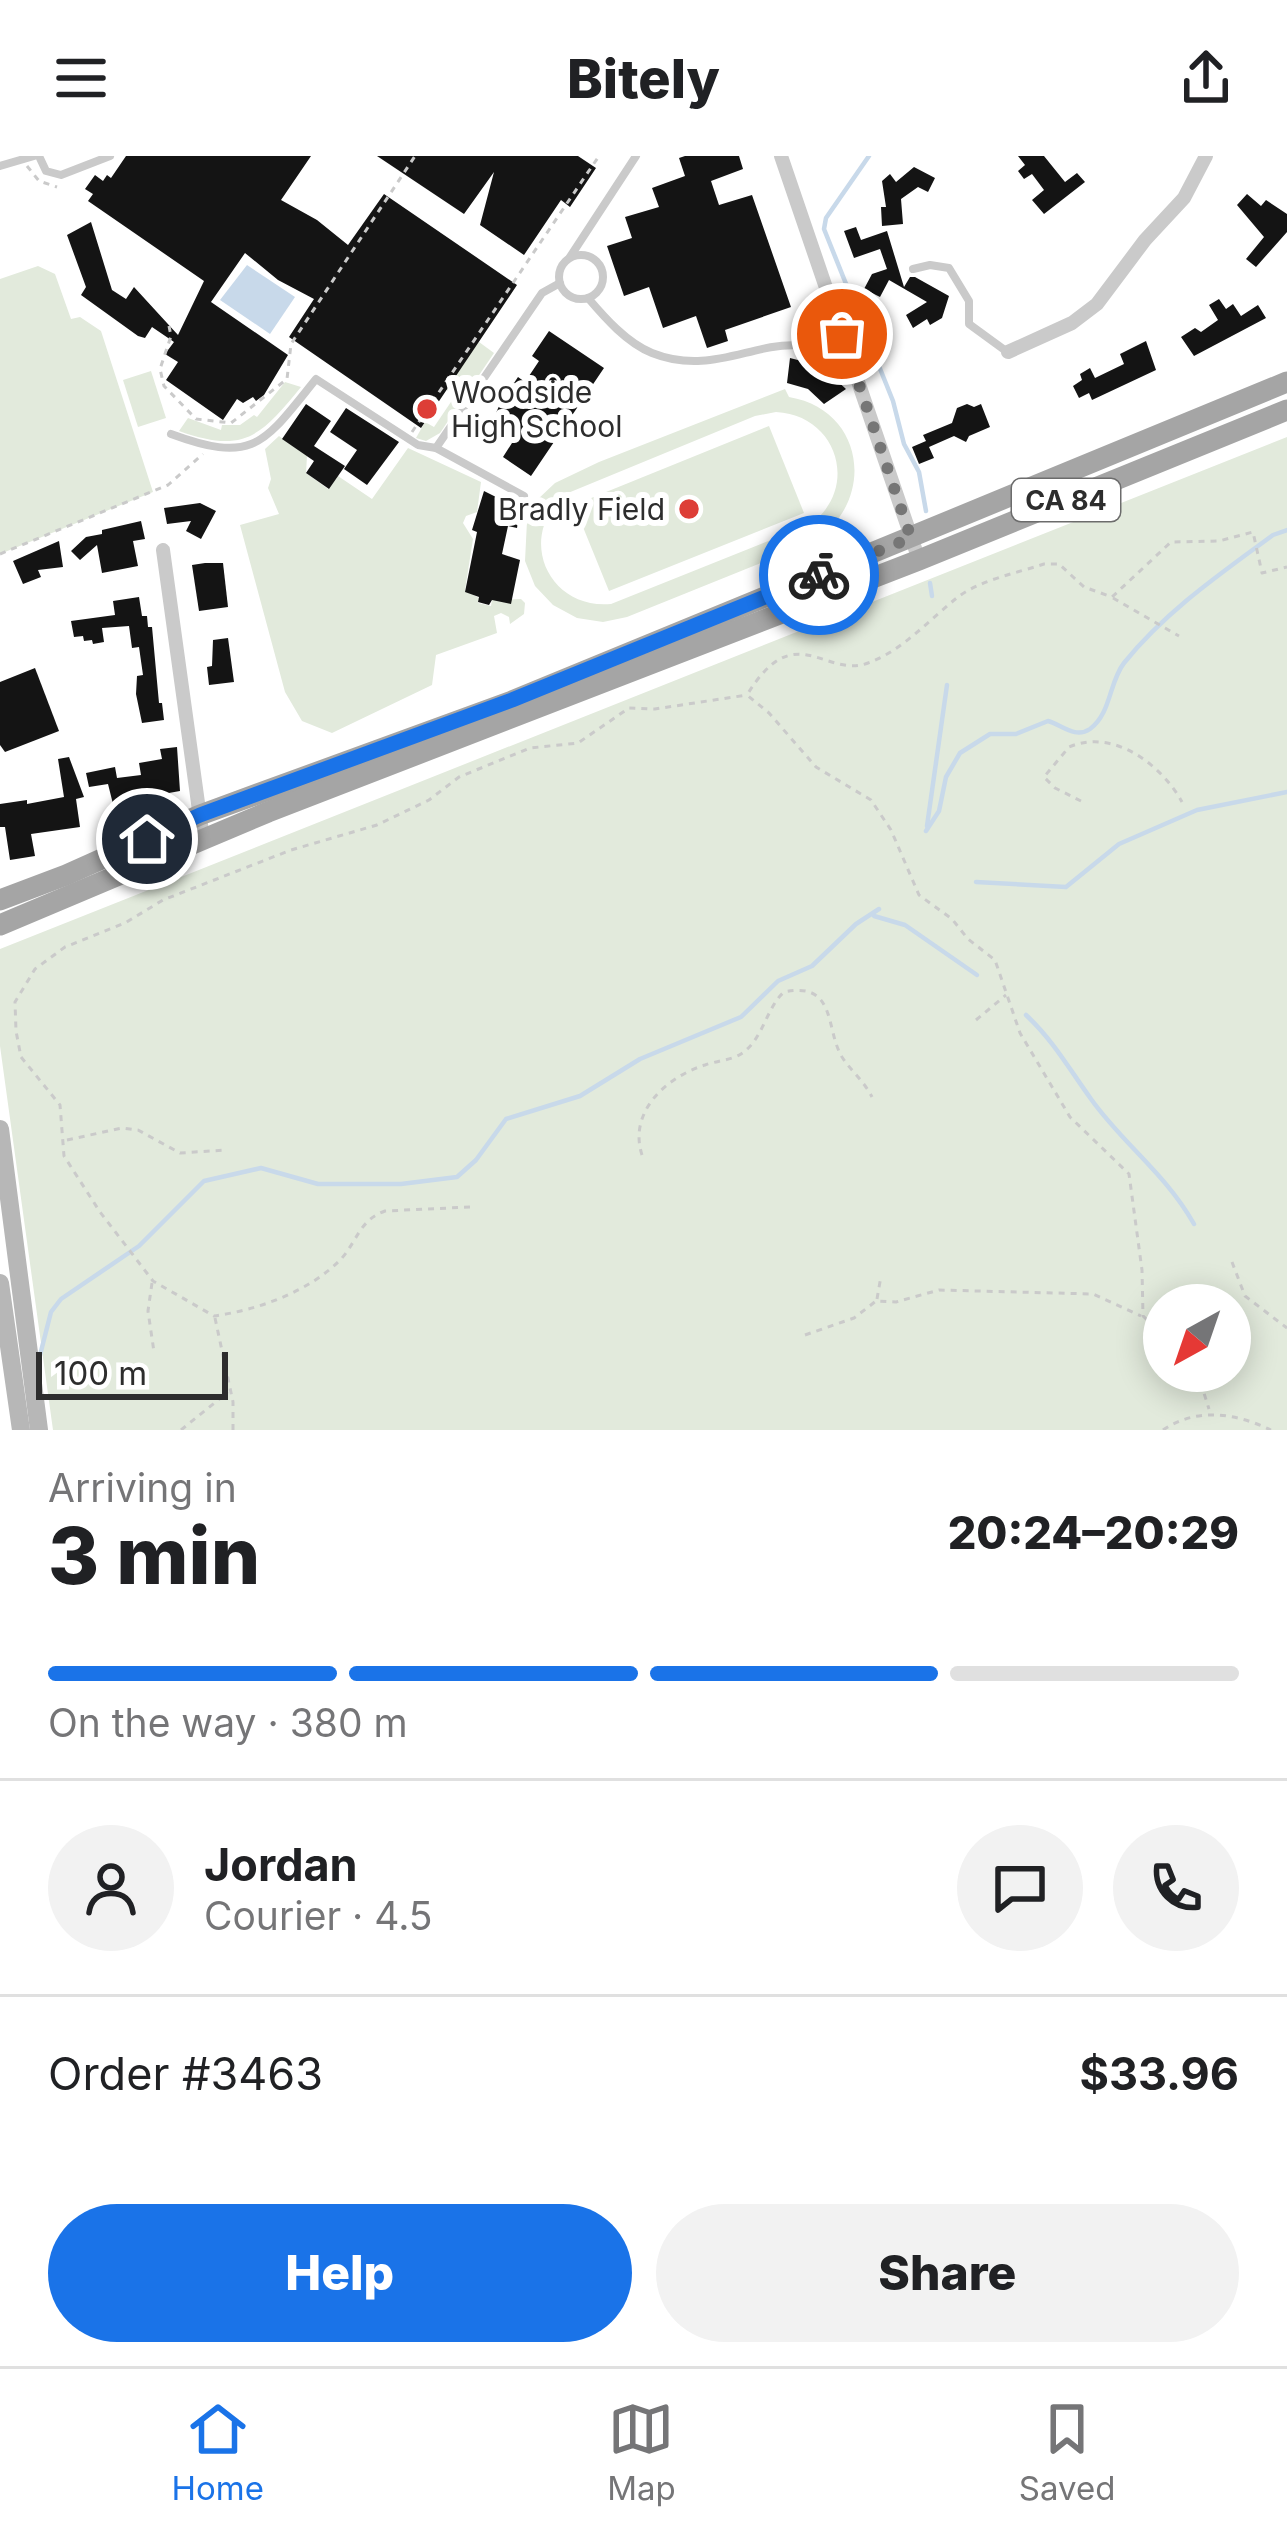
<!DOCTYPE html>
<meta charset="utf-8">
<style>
:root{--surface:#fff;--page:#f2f2f2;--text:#202124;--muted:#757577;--line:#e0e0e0;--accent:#1a73e8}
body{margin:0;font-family:Inter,sans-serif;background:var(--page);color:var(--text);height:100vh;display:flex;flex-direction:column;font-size:45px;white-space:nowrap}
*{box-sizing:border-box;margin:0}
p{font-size:39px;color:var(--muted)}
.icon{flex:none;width:66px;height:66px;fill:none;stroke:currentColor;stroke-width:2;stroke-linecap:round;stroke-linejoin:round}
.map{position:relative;height:1274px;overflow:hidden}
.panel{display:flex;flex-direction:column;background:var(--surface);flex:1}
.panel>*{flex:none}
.needle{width:78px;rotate:220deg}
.tools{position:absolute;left:1143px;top:1128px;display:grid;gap:24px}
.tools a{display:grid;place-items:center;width:108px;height:108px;border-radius:50%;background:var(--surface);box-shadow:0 6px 30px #0003;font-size:60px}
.scale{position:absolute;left:36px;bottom:30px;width:192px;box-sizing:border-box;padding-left:12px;border:6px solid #2d2d2d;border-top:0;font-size:33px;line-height:42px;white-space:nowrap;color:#2d2d2d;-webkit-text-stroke:9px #fff;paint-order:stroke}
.pin{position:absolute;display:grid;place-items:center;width:102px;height:102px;color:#fff;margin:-51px;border:6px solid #fff;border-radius:50%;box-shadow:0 3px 12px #0007}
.courier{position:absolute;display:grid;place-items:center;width:120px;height:120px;margin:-60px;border:9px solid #1a73e8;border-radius:50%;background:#fff;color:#222;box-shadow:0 3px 15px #0007}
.headline em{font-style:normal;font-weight:800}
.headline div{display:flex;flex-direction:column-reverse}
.headline{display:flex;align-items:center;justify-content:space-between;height:204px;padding:0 48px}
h1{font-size:78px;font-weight:800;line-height:90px}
.bar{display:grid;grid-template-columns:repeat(4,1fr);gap:18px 12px;align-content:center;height:144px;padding:0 48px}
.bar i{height:15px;border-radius:9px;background:var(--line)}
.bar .active{background:var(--accent)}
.bar p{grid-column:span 4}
.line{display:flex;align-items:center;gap:30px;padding:0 48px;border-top:3px solid var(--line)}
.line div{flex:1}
.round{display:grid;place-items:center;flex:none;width:126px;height:126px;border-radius:63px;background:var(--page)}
.action{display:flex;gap:24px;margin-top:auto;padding:24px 48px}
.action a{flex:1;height:138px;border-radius:72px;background:var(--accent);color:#fff;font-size:48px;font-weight:800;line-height:138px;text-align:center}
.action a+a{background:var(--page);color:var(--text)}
header{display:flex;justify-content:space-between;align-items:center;height:156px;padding:0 48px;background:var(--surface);font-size:54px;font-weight:800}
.tabs{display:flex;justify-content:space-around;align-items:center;height:168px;border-top:3px solid var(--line);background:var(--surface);font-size:33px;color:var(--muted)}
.tabs a{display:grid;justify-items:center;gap:6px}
.tabs .active{color:var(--accent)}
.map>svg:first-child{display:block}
</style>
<header><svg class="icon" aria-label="menu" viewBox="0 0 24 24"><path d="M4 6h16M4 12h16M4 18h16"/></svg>Bitely<svg class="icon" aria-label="share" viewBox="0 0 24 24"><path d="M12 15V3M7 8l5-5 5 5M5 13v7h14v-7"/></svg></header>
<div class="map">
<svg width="1287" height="1274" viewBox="0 0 1287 1274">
<rect width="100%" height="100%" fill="#fff"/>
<g fill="#e2eadc" fill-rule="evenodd">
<polygon points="38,110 55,118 71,163 80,161 101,175 153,336 0,398 0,123"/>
<polygon points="479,186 494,197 440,277 426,285 416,282 425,266 434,271 455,240 444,232"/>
<polygon points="151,215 166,262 138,271 123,224"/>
<path d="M285,226l16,5c-41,50 -57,67 -122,44l9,-13 33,12 1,-5h18l14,-10 3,2z"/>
<path d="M785,233l4,8c79,13 88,111 19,147l-181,73 -24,5 -26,-4 -24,-13 -18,-19 -10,-25 2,-40 10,-21 18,-17 44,-21zM776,256c61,3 84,75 35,112l-200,80c-65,6 -96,-71 -43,-111l187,-77z"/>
<polygon points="769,270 804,357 609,435 574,349"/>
<polygon points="279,280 307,300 306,317 328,333 338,320 372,343 408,292 481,326 477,356 466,360 463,367 473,383 465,434 479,442 478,447 491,450 492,444 521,443 525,447 524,458 510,468 509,461 501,457 494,460 497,477 436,499 432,529 332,577 302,565 285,536 240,369 279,358 268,332 271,323 265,293"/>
<path d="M1287,281v993h-1234l-53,-384v-97zM1230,1149v66h-66v-66z"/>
</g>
<polygon fill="#c8d9ea" points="247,109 295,141 270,178 220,144"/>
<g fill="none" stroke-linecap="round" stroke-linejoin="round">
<g stroke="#c8d9ea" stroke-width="4.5">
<polyline points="869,0 826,62 824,73 893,245 904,288 919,316 926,355"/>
<polyline points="930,427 932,440"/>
<polyline points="927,670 947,529"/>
<path d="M926,675l13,-20 7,-34 14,-24 30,-19h26l32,-13c14,4 27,18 42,8 21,-15 19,-47 34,-66 42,-52 96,-89 149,-128l14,-5"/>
<polyline points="976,726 1066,731 1119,688 1197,654 1287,636"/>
<polyline points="874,760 905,769 977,819"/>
<path d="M1026,859c27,25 44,55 65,84 32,45 74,74 103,125"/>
<polyline points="38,1207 51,1156 61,1143 139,1090 204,1025 261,1012 318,1028 401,1028 457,1021 476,1004 506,963 580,940 640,903 741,861 778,825 812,810 856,768 879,753"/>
</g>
</g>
<g fill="#141414">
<polygon points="126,0 311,0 281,44 317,64 348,89 384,38 517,129 421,272 289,181 314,143 278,124 245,97 211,146 288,199 264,239 256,245 253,241 243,247 237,243 223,264 166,224 178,206 165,198 174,186 152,171 145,182 138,180 81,139 86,131 67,79 91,66 112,134 126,143 134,131 178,179 204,125 88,45 93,38 85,33 95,19 103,25 107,19 111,22"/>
<polygon points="377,0 578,0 596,12 570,51 561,44 524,99 480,69 494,16 464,58"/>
<polygon points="685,0 739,0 743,13 711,25 719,49 752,39 791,151 725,174 728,185 707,192 696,160 663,172 649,131 624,140 607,90 632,82 625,61 659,51 652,32 685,20 679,2"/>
<polygon points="1018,0 1044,0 1065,26 1077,17 1085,26 1044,58 1032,44 1044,34 1032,18 1024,23 1018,15 1025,9"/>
<polygon points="914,11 935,22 928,36 918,31 901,43 903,68 882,70 881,51 886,51 882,25 890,18 896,26"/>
<polygon points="1247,38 1261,50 1266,44 1287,58 1287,76 1256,111 1246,103 1264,81 1237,49"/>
<polygon points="856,71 861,84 887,75 904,131 910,121 915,121 949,140 942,162 930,169 927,163 913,172 906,159 927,146 889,124 880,141 864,133 872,118 887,113 880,93 854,102 844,75"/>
<polygon points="1219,143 1226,153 1233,148 1241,160 1258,149 1266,162 1194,200 1181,181 1195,172 1201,176 1218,164 1209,149"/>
<polygon points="549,175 604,212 531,320 503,301 512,287 496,276 496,257 510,225 514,227 518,221 525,226 539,205 532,200"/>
<polygon points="1146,185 1156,214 1092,244 1089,237 1079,242 1073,230 1082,224 1080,218 1090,212 1095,222 1124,208 1120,198"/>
<polygon points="790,202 821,210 846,233 824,248 808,233 787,227"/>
<polygon points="306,248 331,265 314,290 345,310 329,333 306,317 314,305 282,283"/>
<polygon points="967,248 974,251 981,248 990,271 969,280 966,286 954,280 929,291 934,302 919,308 912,291 926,285 923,279 952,267 957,252"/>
<polygon points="346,252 399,286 367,329 344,313 357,294 330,276"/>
<polygon points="484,335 520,353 517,372 508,370 502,398 520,404 511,448 492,444 489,449 478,446 479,441 465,436 477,376 472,374"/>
<polygon points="200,347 216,355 201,383 186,375 191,365 167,368 164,352"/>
<polygon points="141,365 145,383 133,385 138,410 102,417 97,389 80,404 71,395 86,381 102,378 102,374"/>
<polygon points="59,385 63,411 38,414 41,421 23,428 13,405"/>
<polygon points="205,407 223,407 228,451 199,455 192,409"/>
<polygon points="139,441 142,460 147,460 148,471 152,471 159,547 162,547 164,564 142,567 136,538 137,520 143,519 139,491 132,492 129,470 102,472 104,486 93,488 92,484 84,485 83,480 74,481 71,465 115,459 113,445"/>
<polygon points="228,482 234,526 209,529 207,511 212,510 213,484"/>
<polygon points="35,512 59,575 5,596 0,589 0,526"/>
<polygon points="177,591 180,635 135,643 136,653 127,655 113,648 108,628 89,631 86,617 115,611 117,622 141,619 139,607 162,603 160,593"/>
<polygon points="69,601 84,641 76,643 80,671 31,678 35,700 10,704 5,671 0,671 0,648 27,644 27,648 64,641 58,603"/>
</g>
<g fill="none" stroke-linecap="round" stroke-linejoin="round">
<g stroke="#cacaca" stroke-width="3" stroke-dasharray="6 6" stroke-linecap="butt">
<polyline points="27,10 39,25 57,31"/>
<polyline points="169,170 171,180 160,213 164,230 196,263 231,267 287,223 291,188 415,0"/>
<polyline points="412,276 599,0"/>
<polyline points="0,398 168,329 203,298"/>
<polyline points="1113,442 1179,480"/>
<path d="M1081,645l-26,-13 -11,-11 25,-30c44,-19 92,17 113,55"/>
<polyline points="976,864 1006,839"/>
<polyline points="67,984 122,972 138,974 180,997 226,994"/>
<path d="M642,999c-14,-43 24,-78 63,-90 11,-4 27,-5 36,-11 22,-14 25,-46 43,-62 53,-11 41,37 58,65 9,14 22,24 30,40"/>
<path d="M470,1051l-85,4c-25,9 -27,28 -43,47 -31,33 -84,52 -128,58l-61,-35 -53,-69 -36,-56 -4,-51 -39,-48 -5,-26 -1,-29 20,-33 30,-22 60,-24 38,-23 128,-50 86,-25 52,-25 30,-23 71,-29 48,-5 51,-35 26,1 92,-14"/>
<polyline points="1232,1106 1245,1140 1287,1172"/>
<polyline points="152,1127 148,1155 154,1196"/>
<polyline points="877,1143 881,1120"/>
<polyline points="215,1162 233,1246 233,1274"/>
<polyline points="805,1179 854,1162 876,1145 896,1146 939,1134 1093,1138 1141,1160"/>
<path d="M1164,1180l-21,-20 -1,-46 -13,-96 -59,-57 -50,-84 -25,-73 -27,-21 -16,-20 -33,-24 -28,-65 -20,-30 -55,-33 -47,-54 -22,-18c48,-79 78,-16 121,-32 34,-12 62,-44 90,-66 22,-17 59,-24 86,-33h15l25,23 28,10 59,-55 48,-1 34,-9 9,41 25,-6"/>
<polyline points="1197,1215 1209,1253"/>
<polyline points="181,1274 228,1236"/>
<path d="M1163,1274c34,-23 72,-17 108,0"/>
</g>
<g stroke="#cacaca" stroke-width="8">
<polyline points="39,0 46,15 61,19 110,0"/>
<polyline points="0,10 34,0"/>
<circle cx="581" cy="121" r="22"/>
<polyline points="570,101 636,0"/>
<polyline points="913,113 930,109 949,112 969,145 969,168 1006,195"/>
<path d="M588,142c17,20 39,45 64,55 78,31 127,-41 198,13"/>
<path d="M171,278c84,31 93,9 145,-55l102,66 18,3 88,48"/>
<polyline points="436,292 542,137 560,127"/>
</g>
<g stroke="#cacaca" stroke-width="14">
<polyline points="781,0 919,404"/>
<polyline points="1008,196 1072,167 1097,148 1145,84 1184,42 1206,0"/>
<polyline points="163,394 203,683"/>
</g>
<g stroke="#b7b7b7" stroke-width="18">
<polyline points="0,973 39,1274"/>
<polyline points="0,1127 21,1274"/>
</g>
<g stroke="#a5a5a5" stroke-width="21">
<polyline points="0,744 66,719 200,659 512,545 1287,226"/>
<polyline points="0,769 268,656 919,404 1287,254"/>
</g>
</g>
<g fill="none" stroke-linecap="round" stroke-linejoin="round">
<polyline stroke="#767676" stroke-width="12" stroke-dasharray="0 21.6" points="819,419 911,382 842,178"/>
<polyline stroke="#1a73e8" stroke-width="15" points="147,683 200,659 512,544 819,419"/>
</g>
<g fill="#dd3e37" stroke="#fff" stroke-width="4.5">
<circle cx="427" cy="253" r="12"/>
<circle cx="689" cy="353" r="12"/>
</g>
<g text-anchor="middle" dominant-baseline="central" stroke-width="12" stroke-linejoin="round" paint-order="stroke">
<rect fill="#fff" stroke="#6c6c6c" stroke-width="3" x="1012" y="323" width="108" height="42" rx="9"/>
<g font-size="27" font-weight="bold" fill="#2d2d2d">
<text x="1066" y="344">CA 84</text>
</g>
<g font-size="30" fill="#2d2d2d" stroke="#fff" text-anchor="start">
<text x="451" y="236">Woodside<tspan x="451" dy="34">High School</tspan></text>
<text x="665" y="353" text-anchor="end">Bradly Field</text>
</g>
</g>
</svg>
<div class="tools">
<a><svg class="needle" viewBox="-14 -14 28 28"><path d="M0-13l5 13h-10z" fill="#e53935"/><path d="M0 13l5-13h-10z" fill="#757577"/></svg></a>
</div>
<div class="scale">100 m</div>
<div class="pin" style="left:842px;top:178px;background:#ea580c"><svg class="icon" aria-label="bag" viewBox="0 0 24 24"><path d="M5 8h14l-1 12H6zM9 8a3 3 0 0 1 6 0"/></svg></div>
<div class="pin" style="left:147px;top:683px;background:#1f2937"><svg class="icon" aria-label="home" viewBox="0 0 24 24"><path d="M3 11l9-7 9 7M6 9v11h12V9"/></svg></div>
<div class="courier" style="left:819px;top:419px"><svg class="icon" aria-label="bike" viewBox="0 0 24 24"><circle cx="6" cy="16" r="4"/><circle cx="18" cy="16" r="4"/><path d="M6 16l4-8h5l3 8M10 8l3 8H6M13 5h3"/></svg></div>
</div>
<section class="panel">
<div class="headline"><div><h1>3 min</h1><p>Arriving in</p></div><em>20:24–20:29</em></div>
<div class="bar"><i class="active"></i><i class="active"></i><i class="active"></i><i></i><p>On the way · 380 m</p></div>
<div class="line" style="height:216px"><a class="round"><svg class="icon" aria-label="person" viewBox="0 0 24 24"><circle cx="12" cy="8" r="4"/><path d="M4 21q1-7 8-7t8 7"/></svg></a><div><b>Jordan</b><p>Courier · 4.5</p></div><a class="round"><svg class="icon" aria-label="chat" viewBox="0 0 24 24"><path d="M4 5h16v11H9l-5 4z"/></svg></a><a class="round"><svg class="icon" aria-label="phone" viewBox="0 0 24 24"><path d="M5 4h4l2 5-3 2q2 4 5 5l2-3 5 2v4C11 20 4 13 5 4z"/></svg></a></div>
<div class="line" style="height:156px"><div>Order #3463</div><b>$33.96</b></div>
<div class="action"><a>Help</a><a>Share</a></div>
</section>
<nav class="tabs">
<a class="active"><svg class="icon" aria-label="home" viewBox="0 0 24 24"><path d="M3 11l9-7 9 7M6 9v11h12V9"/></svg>Home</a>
<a><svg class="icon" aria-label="map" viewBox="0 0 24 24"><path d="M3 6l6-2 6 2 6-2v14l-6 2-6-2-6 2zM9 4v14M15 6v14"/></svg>Map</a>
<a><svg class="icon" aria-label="saved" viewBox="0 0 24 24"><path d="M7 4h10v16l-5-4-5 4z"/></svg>Saved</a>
</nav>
